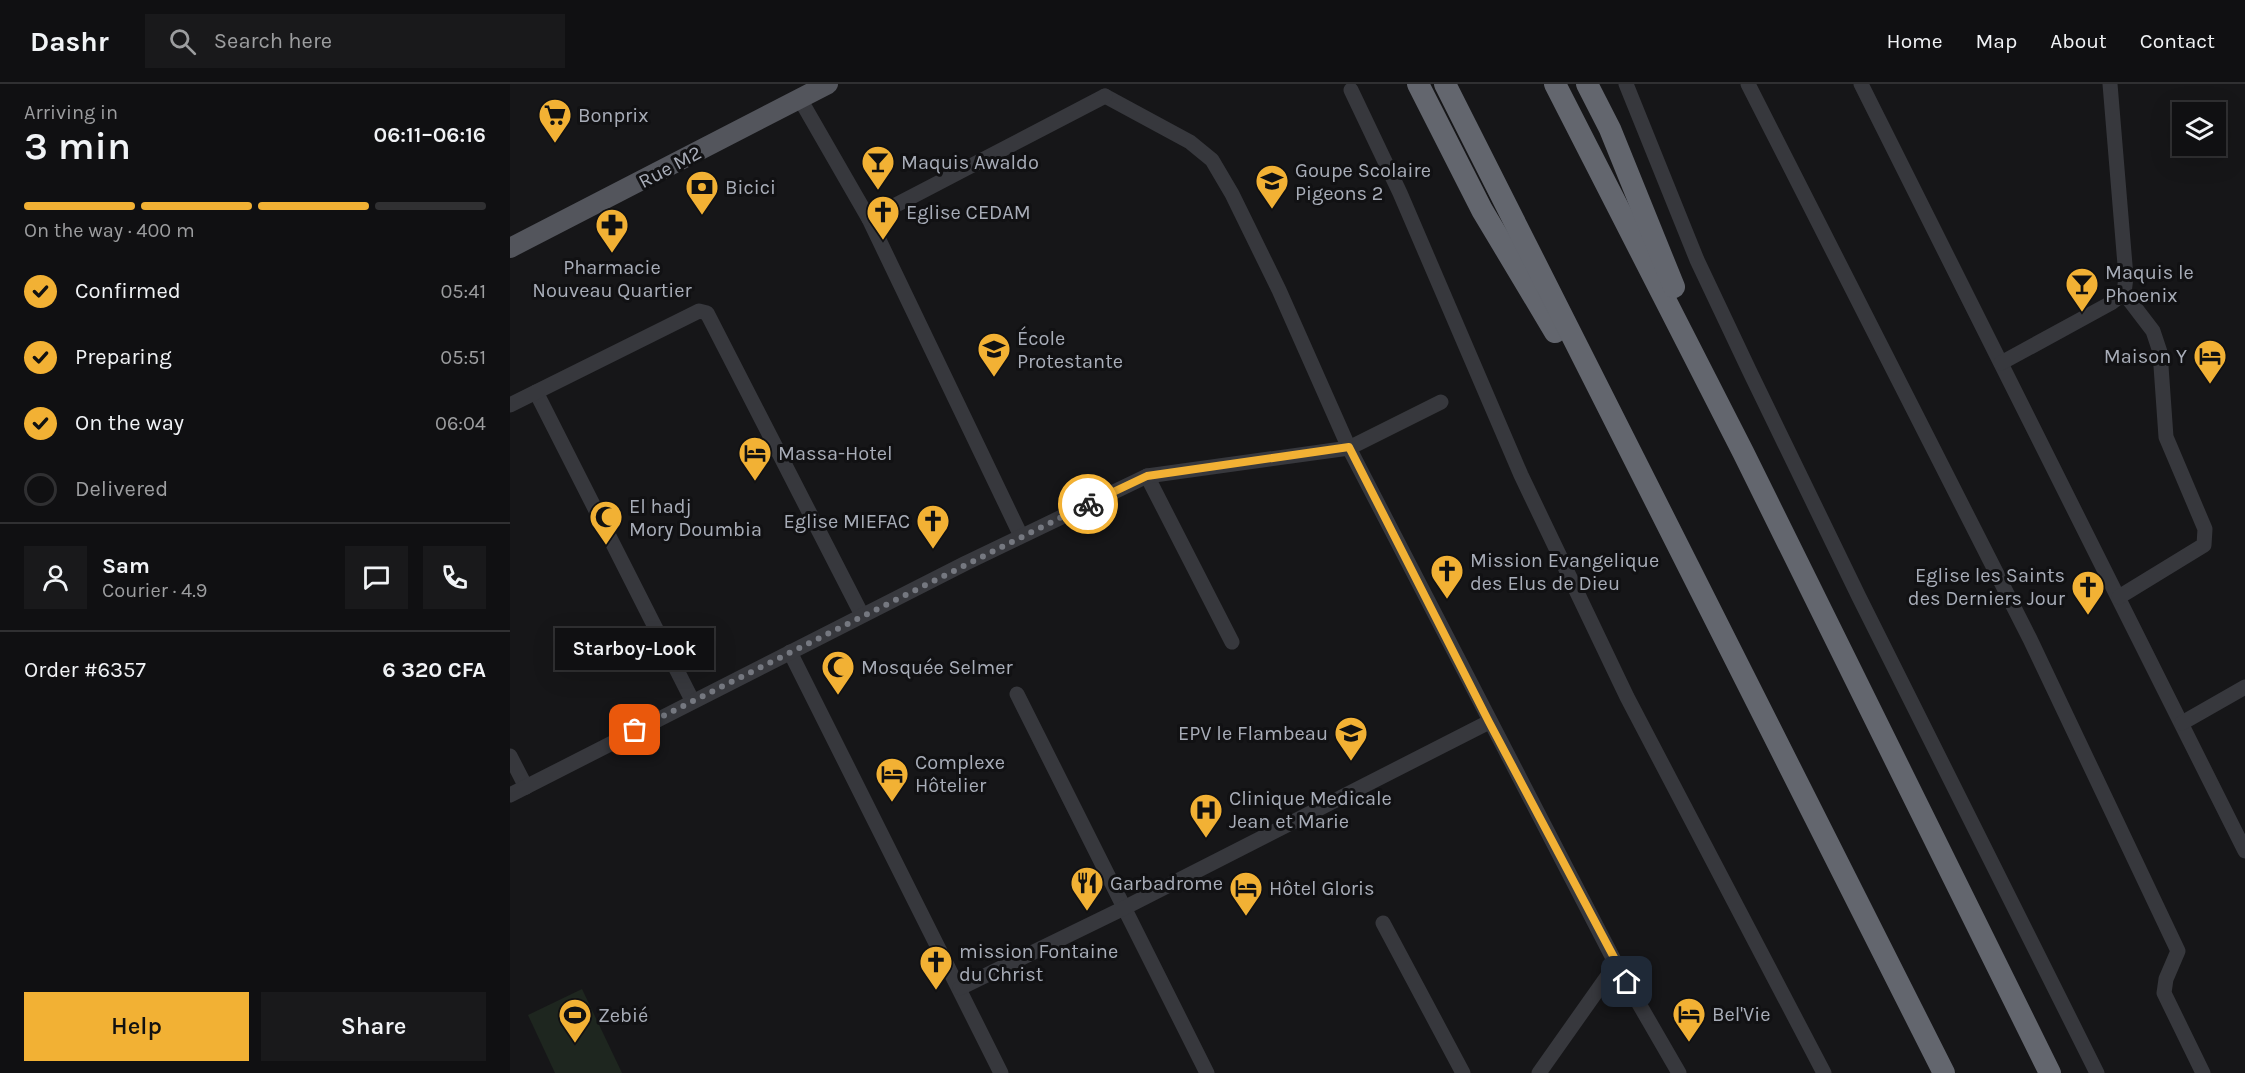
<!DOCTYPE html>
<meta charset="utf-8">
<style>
:root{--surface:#101012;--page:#19191b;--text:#f1f3f6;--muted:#9c9d9f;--line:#303032;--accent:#f2b134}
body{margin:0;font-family:Karla,sans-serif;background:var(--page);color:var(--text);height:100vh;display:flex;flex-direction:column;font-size:22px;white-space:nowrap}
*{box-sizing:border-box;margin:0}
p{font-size:20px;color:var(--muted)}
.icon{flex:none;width:33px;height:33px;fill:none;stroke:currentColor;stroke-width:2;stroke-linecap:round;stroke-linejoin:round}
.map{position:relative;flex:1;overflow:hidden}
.details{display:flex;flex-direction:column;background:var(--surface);width:510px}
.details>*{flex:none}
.tools{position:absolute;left:1662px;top:18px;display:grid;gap:12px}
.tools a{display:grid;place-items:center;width:54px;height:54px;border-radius:0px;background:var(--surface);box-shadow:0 6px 24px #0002,0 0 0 2px var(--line);font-size:30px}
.pin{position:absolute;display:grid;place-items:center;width:51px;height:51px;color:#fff;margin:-26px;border-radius:12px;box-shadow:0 3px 9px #0006}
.courier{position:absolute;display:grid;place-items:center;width:60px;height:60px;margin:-30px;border:4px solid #f2b134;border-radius:50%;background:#fff;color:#222;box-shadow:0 2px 8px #0007}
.bubble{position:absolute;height:42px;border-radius:0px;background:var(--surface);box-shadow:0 6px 24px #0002,0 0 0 2px var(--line);font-size:20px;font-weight:600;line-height:42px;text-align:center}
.head em{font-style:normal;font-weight:600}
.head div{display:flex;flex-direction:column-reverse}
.head{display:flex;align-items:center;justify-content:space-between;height:102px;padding:0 24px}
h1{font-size:39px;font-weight:600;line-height:45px}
.bar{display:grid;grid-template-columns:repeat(4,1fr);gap:9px 6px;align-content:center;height:72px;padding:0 24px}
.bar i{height:8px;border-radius:4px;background:var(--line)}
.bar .on{background:var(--accent)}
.bar p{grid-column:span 4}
.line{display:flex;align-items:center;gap:15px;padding:0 24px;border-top:2px solid var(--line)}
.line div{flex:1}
.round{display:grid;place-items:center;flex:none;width:63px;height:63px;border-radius:0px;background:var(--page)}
ol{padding:0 24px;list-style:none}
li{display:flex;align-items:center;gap:18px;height:66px}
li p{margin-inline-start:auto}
li .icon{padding:6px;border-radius:50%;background:var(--accent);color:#111;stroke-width:4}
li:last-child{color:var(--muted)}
li i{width:33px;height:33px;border:3px solid var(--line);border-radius:50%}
.action{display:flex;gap:12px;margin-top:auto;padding:12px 24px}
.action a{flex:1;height:69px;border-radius:0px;background:var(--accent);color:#111;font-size:24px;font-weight:600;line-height:69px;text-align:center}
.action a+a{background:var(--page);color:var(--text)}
header{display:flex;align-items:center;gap:36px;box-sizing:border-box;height:84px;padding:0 30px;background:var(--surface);border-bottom:2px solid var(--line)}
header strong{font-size:28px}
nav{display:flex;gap:33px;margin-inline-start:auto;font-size:21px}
.search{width:420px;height:54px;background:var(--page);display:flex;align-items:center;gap:15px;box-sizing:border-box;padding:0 21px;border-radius:0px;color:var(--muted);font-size:22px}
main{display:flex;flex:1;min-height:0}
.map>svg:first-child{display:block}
</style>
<header>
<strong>Dashr</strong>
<div class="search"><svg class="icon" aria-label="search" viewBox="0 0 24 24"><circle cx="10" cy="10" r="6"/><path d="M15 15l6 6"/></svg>Search here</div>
<nav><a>Home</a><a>Map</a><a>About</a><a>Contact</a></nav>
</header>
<main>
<section class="details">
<div class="head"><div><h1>3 min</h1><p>Arriving in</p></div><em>06:11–06:16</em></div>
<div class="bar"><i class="on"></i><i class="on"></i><i class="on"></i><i></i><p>On the way · 400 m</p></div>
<ol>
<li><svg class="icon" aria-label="check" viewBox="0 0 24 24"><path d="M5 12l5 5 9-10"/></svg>Confirmed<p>05:41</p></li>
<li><svg class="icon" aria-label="check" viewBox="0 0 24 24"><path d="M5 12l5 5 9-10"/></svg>Preparing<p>05:51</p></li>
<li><svg class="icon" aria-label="check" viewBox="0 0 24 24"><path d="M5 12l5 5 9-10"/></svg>On the way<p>06:04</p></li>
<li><i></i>Delivered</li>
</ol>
<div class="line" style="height:108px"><a class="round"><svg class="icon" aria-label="person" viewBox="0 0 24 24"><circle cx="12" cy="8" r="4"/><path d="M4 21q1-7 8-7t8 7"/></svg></a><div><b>Sam</b><p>Courier · 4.9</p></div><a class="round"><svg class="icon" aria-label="chat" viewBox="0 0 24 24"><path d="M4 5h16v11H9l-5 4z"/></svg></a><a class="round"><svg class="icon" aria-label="phone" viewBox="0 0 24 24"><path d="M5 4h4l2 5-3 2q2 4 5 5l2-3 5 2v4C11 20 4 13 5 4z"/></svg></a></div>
<div class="line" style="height:78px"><div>Order #6357</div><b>6 320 CFA</b></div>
<div class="action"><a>Help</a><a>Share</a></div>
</section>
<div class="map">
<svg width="1735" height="989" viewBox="0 0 1735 989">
<rect width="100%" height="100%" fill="#161618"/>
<polygon fill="#1e261f" points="72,905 112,989 45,989 18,931"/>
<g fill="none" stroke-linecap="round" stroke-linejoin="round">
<g stroke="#37383d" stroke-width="15">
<polyline points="1116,0 1187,176 1239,286 1349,513 1587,989"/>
<polyline points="1238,0 1520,555 1668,867 1656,895 1654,909 1693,989"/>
<polyline points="1351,0 1735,767"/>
<polyline points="841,6 890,109 1011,391 1117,613 1314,989"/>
<polyline points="595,12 680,58 702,76 722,110 769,206 839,364 1106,880 1169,989"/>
<polyline points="290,15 359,135 511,452"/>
<polyline points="359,135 595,12"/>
<polyline points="1491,279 1601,219 1614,209 1616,193 1600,0"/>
<polyline points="26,308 182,616"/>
<polyline points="0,321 189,227 197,229 352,531"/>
<polyline points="637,392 722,558"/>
<polyline points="1609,513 1694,461 1695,445 1656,353 1650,268 1643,247 1614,209"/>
<polyline points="280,568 491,989"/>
<polyline points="507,610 697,989"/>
<polyline points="1672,639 1735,603"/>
<polyline points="0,672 16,703"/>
<polyline points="0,711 456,479 637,392 839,364 931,318"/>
<polyline points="873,839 953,989"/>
<polyline points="450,904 614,824 979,638"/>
<polyline points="1029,989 1106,880"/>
</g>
<polyline stroke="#53555c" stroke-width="20" points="0,164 318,0"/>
<g stroke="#63666e" stroke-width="22">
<polyline points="908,0 972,126 1045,248"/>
<polyline points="935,0 1434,989"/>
<polyline points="1045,0 1233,368 1540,989"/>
<polyline points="1077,0 1100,45 1164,203"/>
</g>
</g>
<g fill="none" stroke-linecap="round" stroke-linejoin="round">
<polyline stroke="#757880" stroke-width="6" stroke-dasharray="0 10.8" points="125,646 578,420"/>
<polyline stroke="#f2b134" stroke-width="8" points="578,420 637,392 839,363 979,638 1117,898"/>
</g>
<defs>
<g id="supermarket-pin" transform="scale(1.725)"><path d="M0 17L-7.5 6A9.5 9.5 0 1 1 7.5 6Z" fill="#f2b134" stroke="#111113"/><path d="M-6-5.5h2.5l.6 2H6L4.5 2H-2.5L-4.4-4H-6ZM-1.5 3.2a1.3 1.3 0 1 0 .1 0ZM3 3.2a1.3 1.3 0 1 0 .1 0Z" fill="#111"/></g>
<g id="bar-pin" transform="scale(1.725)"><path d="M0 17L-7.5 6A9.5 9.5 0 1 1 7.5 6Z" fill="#f2b134" stroke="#111113"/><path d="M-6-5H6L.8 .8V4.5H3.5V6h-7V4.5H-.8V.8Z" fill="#111"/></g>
<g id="school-pin" transform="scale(1.725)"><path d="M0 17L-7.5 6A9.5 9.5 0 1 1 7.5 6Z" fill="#f2b134" stroke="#111113"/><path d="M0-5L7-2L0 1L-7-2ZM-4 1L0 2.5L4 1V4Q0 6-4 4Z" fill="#111"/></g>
<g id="bank-pin" transform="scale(1.725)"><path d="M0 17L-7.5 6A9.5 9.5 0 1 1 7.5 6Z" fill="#f2b134" stroke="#111113"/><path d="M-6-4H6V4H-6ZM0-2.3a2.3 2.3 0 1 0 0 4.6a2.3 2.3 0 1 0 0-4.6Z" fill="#111"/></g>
<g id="church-pin" transform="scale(1.725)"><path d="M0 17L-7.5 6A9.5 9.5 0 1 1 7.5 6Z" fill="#f2b134" stroke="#111113"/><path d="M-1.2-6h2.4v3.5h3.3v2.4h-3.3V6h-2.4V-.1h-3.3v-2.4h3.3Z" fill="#111"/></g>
<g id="pharmacy-pin" transform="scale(1.725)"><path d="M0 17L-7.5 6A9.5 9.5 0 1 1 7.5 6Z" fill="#f2b134" stroke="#111113"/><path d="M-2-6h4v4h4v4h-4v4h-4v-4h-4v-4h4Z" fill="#111"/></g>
<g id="hotel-pin" transform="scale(1.725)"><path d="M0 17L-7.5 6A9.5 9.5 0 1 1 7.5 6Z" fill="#f2b134" stroke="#111113"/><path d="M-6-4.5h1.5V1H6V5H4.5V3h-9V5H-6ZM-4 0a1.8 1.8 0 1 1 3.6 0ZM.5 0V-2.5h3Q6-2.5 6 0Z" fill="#111"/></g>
<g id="mosque-pin" transform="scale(1.725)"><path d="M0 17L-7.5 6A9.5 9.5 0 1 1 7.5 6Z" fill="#f2b134" stroke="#111113"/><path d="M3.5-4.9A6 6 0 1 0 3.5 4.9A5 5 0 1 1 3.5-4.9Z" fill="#111"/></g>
<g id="hospital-pin" transform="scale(1.725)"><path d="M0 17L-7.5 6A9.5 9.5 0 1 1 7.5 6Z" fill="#f2b134" stroke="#111113"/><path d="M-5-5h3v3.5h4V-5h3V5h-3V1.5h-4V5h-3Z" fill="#111"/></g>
<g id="restaurant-pin" transform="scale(1.725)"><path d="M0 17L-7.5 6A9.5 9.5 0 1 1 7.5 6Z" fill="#f2b134" stroke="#111113"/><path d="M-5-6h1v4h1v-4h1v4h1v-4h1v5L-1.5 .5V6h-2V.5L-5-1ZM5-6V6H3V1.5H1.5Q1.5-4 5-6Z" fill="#111"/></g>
<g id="stadium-pin" transform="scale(1.725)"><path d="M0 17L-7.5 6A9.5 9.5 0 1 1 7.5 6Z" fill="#f2b134" stroke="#111113"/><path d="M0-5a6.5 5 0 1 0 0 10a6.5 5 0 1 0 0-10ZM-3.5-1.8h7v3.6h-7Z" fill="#111"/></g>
</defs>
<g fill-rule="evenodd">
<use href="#supermarket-pin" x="45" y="31"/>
<use href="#bar-pin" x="368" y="78"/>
<use href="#school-pin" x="762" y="97"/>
<use href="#bank-pin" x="192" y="103"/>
<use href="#church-pin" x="373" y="128"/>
<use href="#pharmacy-pin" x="102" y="141"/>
<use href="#bar-pin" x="1572" y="200"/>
<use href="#school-pin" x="484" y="265"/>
<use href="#hotel-pin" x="1700" y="272"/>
<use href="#hotel-pin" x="245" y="369"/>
<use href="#mosque-pin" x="96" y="433"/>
<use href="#church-pin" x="423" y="437"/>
<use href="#church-pin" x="937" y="487"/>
<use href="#church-pin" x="1578" y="503"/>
<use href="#mosque-pin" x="328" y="583"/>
<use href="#school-pin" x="841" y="649"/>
<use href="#hotel-pin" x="382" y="690"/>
<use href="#hospital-pin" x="696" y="726"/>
<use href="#restaurant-pin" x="577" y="799"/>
<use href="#hotel-pin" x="736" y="804"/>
<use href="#church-pin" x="426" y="878"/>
<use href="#hotel-pin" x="1179" y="930"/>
<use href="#stadium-pin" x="65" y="931"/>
</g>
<g text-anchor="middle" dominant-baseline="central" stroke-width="6" stroke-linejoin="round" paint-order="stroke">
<g font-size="20" fill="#a8adb8" stroke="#111113" text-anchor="start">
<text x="68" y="31">Bonprix</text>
<text x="391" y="78">Maquis Awaldo</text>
<text x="785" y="86">Goupe Scolaire<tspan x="785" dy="23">Pigeons 2</tspan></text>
<text x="215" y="103">Bicici</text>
<text x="396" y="128">Eglise CEDAM</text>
<text x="102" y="183" text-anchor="middle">Pharmacie<tspan x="102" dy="23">Nouveau Quartier</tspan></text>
<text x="1595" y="188">Maquis le<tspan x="1595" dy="23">Phoenix</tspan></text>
<text x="507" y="254">École<tspan x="507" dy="23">Protestante</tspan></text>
<text x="1677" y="272" text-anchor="end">Maison Y</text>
<text x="268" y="369">Massa-Hotel</text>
<text x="119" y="422">El hadj<tspan x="119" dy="23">Mory Doumbia</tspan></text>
<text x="400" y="437" text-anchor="end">Eglise MIEFAC</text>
<text x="960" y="476">Mission Evangelique<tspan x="960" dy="23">des Elus de Dieu</tspan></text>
<text x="1555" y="491" text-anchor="end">Eglise les Saints<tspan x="1555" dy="23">des Derniers Jour</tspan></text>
<text x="351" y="583">Mosquée Selmer</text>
<text x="818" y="649" text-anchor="end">EPV le Flambeau</text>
<text x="405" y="678">Complexe<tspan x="405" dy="23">Hôtelier</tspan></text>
<text x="719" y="714">Clinique Medicale<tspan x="719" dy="23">Jean et Marie</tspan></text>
<text x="600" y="799">Garbadrome</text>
<text x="759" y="804">Hôtel Gloris</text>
<text x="449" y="867">mission Fontaine<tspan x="449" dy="23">du Christ</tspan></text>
<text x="1202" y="930">Bel'Vie</text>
<text x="88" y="931">Zebié</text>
</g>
<g font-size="20" fill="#a8adb8" stroke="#111113">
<text transform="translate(160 83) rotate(-28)">Rue M2</text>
</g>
</g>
</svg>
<div class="tools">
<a><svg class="icon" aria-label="layers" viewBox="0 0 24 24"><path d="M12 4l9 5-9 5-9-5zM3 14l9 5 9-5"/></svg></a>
</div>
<div class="pin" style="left:125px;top:646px;background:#ea580c"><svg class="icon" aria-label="bag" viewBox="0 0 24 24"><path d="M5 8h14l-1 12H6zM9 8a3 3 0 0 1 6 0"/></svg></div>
<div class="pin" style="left:1117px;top:898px;background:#1f2937"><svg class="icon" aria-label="home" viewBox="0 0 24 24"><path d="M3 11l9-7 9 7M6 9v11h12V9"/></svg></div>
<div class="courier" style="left:578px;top:420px"><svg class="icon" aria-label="bike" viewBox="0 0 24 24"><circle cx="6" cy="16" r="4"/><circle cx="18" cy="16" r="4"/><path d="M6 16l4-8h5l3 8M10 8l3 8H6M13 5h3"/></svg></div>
<div class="bubble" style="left:45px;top:544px;width:159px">Starboy-Look</div>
</div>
</main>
